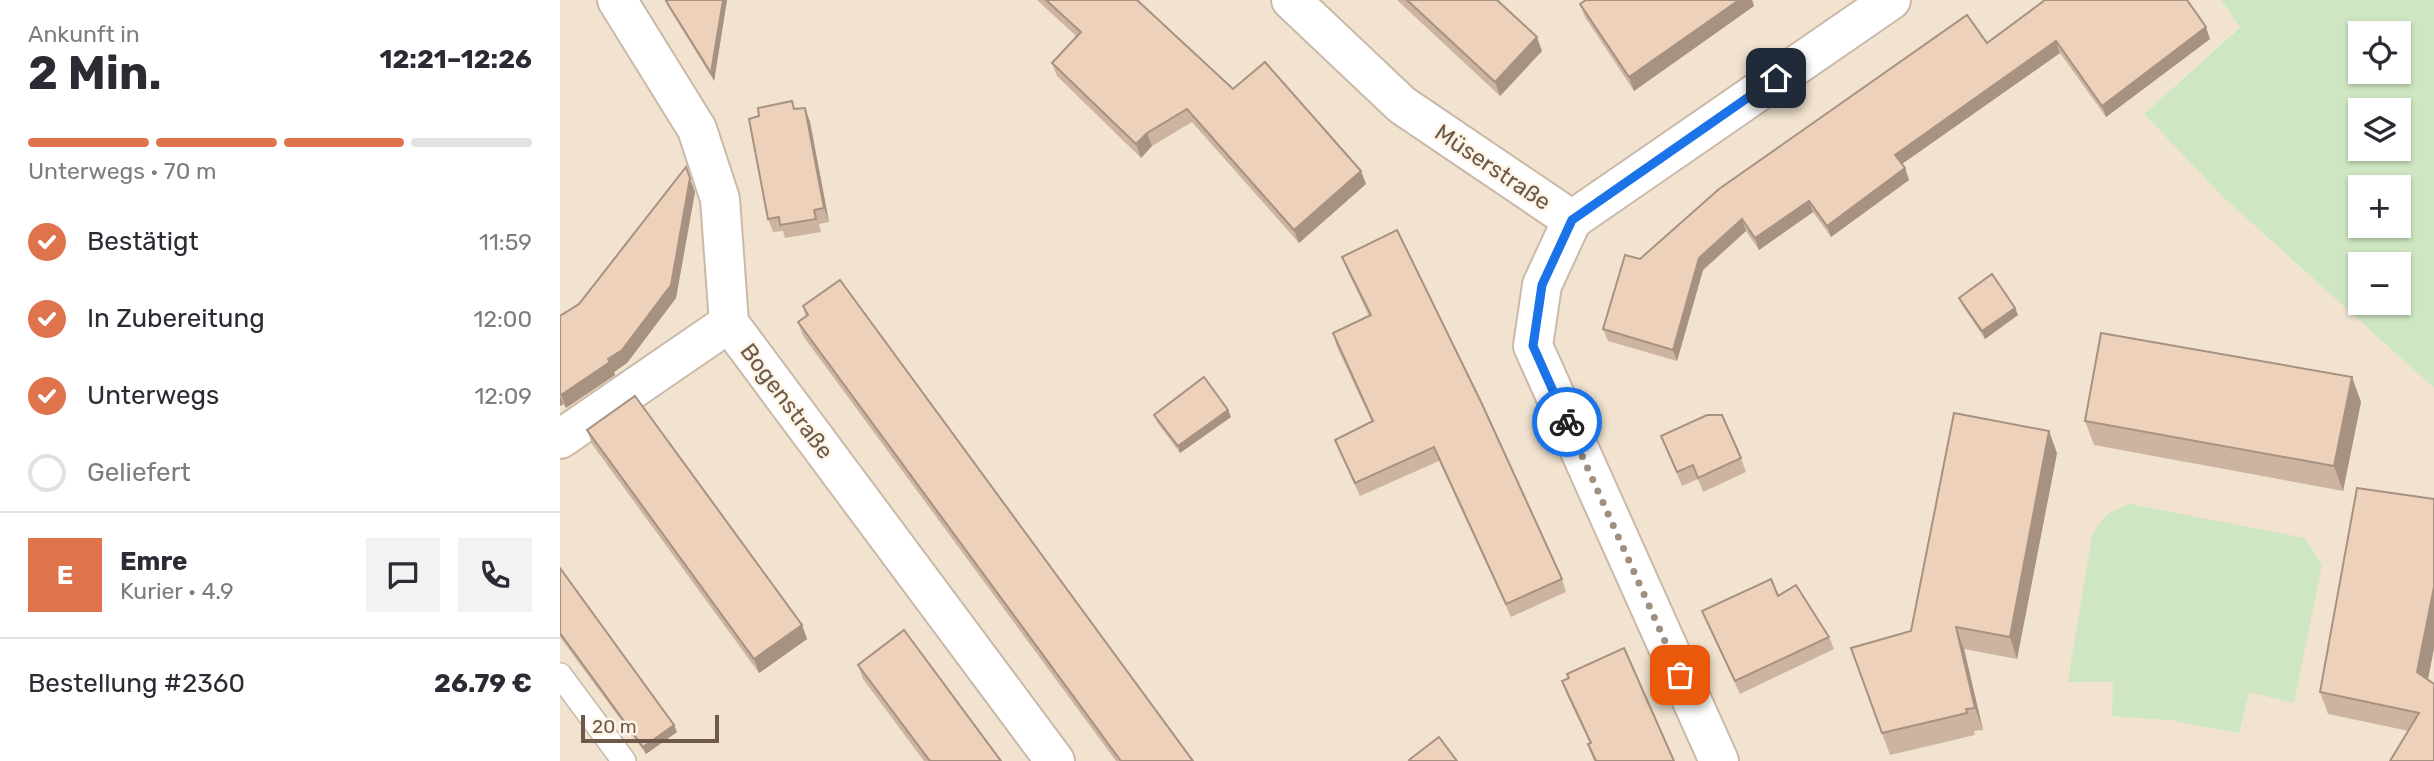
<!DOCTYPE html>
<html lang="de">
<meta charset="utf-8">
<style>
:root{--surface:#fff;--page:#f2f2f3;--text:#2b2b33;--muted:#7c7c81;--line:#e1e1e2;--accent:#de734c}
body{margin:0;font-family:Rubik,sans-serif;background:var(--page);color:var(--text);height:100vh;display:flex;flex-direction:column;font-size:26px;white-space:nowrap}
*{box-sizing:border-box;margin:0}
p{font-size:23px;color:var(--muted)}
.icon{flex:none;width:38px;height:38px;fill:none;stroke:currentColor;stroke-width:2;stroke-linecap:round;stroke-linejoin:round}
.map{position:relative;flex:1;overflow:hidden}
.drawer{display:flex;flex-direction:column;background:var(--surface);width:560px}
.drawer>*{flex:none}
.tools{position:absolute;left:1788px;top:21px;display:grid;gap:14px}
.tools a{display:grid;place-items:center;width:63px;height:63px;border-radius:0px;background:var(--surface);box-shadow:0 2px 5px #0004;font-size:35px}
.scale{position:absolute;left:21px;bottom:18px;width:138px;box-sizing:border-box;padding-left:7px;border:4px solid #6f594a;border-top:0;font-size:19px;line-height:24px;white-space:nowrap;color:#6f594a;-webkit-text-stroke:5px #fef5e6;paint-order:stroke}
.pin{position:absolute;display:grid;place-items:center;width:60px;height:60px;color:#fff;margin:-30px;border-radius:14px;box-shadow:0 4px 10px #0006}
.courier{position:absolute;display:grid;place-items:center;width:70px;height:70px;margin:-35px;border:5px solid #1a73e8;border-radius:50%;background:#fff;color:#222;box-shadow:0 2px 9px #0007}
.head em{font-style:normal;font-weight:700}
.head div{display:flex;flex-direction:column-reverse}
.head{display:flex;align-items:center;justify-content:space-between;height:119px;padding:0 28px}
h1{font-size:46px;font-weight:700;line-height:52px}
.bar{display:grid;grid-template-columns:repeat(4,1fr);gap:10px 7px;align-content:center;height:84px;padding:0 28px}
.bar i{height:9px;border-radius:5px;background:var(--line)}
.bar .selected{background:var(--accent)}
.bar p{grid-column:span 4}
.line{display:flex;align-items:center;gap:18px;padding:0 28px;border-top:2px solid var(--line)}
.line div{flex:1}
.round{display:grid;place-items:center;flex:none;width:74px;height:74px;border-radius:0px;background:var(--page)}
ol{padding:0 28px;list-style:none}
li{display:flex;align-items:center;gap:21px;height:77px}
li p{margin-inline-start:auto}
li .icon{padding:7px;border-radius:50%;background:var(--accent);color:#fff;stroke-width:4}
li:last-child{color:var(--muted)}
li i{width:38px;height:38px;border:4px solid var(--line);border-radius:50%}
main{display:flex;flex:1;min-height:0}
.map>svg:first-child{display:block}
</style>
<main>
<section class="drawer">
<div class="head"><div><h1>2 Min.</h1><p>Ankunft in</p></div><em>12:21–12:26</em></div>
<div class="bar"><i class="selected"></i><i class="selected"></i><i class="selected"></i><i></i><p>Unterwegs · 70 m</p></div>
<ol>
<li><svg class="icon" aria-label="check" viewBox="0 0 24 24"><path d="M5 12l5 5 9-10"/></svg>Bestätigt<p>11:59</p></li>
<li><svg class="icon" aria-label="check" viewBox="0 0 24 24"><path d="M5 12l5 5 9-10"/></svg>In Zubereitung<p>12:00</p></li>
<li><svg class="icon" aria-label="check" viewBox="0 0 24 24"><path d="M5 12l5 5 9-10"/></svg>Unterwegs<p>12:09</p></li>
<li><i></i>Geliefert</li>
</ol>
<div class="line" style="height:126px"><b class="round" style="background:var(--accent);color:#fff">E</b><div><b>Emre</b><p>Kurier · 4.9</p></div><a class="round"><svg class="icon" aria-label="chat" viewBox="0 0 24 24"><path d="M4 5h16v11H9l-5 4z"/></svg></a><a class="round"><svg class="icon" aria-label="phone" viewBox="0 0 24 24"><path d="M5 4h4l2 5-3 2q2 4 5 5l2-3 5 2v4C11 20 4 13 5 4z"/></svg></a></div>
<div class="line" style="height:91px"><div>Bestellung #2360</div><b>26.79 €</b></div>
</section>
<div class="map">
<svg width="1874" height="761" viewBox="0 0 1874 761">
<rect width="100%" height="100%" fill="#faf1e1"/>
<polygon fill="#f1e3d0" points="0,0 1661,0 1680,26 1584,114 1663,197 1874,388 1874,761 0,761"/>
<g fill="#cee6c1" fill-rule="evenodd">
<path d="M1661,0h213v388l-211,-191 -79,-83 96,-87zM1801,33h38v39h-38zM1801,110h38v39h-38zM1801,187h38v39h-38zM1801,264h38v39h-38z"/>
<path d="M1570,504l175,34 17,27 -28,138 -45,-11 -10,41 -69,-13 -58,-4 1,-34h-45l24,-147c10,-18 18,-25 38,-31z"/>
</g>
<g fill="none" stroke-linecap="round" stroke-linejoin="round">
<g stroke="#cab9a9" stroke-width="26">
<polyline id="lane" points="0,675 64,761"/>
</g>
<g stroke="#cab9a9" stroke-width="42">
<g id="street">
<polyline points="57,0 137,129 160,199 169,323 495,761"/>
<polyline points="731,0 842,105 1012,220"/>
<polyline points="1012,220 982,285 973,346 1159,761"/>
<polyline points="1012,220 1331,0"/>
<polyline points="0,439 169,323"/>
</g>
</g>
<use href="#lane" stroke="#fff" stroke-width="23"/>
<use href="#street" stroke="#fff" stroke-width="38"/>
</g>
<g fill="#cdb4a0">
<polygon points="167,0 154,81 109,8 106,1"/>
<polygon points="477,0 577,0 673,89 801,171 806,184 739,243 632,122 592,146 581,158 497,76 492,63 516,36"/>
<polygon points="837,0 937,0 982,51 940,96"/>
<polygon points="1026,0 1192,0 1194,6 1074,91 1025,17 1020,4"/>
<polygon points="1650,39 1546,117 1500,53 1342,164 1345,168 1349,180 1271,237 1253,212 1199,250 1186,231 1143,270 1117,361 1048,341 1043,329 1080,259 1427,43"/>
<polygon points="245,108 250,122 269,222 259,224 261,232 225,238 223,231 213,232 208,219 235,109"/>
<polygon points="135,192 116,298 67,363 54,372 55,375 6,408 3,404 0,406 0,316 19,304"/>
<polygon points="782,257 1002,579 1006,592 951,617 879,461 800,496 780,453 775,440 812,422 777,347 773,333 809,316 787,270"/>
<polygon points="1399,298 1455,308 1458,315 1425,339 1402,305"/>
<polygon points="243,306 633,761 556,761 243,336 238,322 246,316"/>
<polygon points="1801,402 1783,491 1534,445 1525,421"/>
<polygon points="668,410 671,417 620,453 597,422 594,415"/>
<polygon points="27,430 242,625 247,639 199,673 32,444"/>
<polygon points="1101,436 1181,458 1186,472 1143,492 1138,479 1122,486"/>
<polygon points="1497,453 1457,659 1404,649 1423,730 1414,731 1415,735 1330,755 1291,648 1351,631"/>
<polygon points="1874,499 1874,648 1868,680 1874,761 1849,731 1768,714 1760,692"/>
<polygon points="0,568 117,732 86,754 0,637"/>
<polygon points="1218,596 1269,637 1274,649 1180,694 1147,623 1142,611"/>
<polygon points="298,665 441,761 364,761 303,679"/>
<polygon points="1002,681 1114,761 1034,761 1028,744 1030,743 1007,695"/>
</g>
<g fill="#a79282">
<polygon points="163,0 167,0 154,81 151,73"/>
<polygon points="1179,0 1192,0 1194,6 1074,91 1069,77"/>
<polygon points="1646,27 1650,39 1546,117 1542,106"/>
<polygon points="977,37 982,51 940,96 935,82"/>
<polygon points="1496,41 1500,53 1339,166 1335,155"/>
<polygon points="245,108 250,122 269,222 264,208"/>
<polygon points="587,133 592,146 581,158 576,144"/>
<polygon points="126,167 135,192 116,298 67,363 54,372 55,375 6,408 1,395 48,359"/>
<polygon points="1345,168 1349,180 1271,237 1267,226"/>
<polygon points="801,171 806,184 739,243 734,230"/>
<polygon points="1249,201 1253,212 1199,250 1195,238"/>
<polygon points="1182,219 1186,231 1143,270 1117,361 1113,350 1139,258"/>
<polygon points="1455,308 1458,315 1425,339 1422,331"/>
<polygon points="1792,377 1801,402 1783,491 1774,466"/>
<polygon points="0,396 3,404 0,406"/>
<polygon points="668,410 671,417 620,453 618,446"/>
<polygon points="1489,431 1497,453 1457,659 1450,637"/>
<polygon points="1874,587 1874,648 1865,694 1857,672"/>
<polygon points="242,625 247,639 199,673 194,659"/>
<polygon points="1396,627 1404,649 1423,730 1415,708"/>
<polygon points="114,725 117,732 86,754 83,747"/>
</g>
<g fill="#eed1ba" stroke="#a79282" stroke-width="2">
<polygon points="108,0 163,0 151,73 106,1"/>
<polygon points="486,0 577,0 673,89 705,62 801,171 734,230 627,109 587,133 576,144 492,63 521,32"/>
<polygon points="847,0 937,0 977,37 935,82"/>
<polygon points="1026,0 1179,0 1069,77 1020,4"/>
<polygon points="1485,0 1627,0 1646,27 1542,106 1496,41 1335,155 1345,168 1267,226 1249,201 1195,238 1182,219 1139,258 1113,350 1043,329 1065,255 1080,259 1159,189 1407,15 1427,43"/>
<polygon points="232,101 234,109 245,108 264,208 254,210 256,219 220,225 219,217 208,219 189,119 199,116 198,108"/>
<polygon points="126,167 130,178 111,285 62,350 48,359 50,362 1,395 0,393 0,316 19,304"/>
<polygon points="837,230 922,404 1002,579 946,604 874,447 795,483 775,440 813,421 773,333 811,315 782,257"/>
<polygon points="1432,274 1455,308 1422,331 1399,298"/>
<polygon points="280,280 633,761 561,761 238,322 248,315 243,306"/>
<polygon points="1541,333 1792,377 1774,466 1525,421"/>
<polygon points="644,377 668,410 618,446 594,415"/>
<polygon points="75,396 242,625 194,659 27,430"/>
<polygon points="1394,413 1489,431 1450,637 1396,627 1415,708 1406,709 1407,713 1322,733 1291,648 1351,631"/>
<polygon points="1147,415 1162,415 1181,458 1138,478 1133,465 1117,472 1101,436"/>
<polygon points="1797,488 1874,499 1874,587 1857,672 1874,684 1874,761 1830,761 1859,713 1760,692"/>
<polygon points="0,568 114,725 83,747 0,633"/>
<polygon points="1211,579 1218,596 1236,585 1269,637 1175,681 1142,611"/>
<polygon points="344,630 441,761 370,761 298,665"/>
<polygon points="1064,648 1114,761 1036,761 1028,744 1031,743 1002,681 1009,678 1007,674"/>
<polygon points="879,737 897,761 850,761 849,760"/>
</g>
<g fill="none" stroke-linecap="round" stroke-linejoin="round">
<polyline stroke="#a08e7f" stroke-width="7" stroke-dasharray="0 12.6" points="1007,422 1120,675"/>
<polyline stroke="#1a73e8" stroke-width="9" points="1007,422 973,346 982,285 1012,220 1216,78"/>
</g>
<g text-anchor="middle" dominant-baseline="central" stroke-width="5" stroke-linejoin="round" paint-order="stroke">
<g font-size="23" fill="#6f594a" stroke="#fef5e6">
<text transform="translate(933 167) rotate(34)">Müserstraße</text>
<text transform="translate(227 401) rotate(53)">Bogenstraße</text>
</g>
</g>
</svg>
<div class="tools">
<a><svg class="icon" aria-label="locate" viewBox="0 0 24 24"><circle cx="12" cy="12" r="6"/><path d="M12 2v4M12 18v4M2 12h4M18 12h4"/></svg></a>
<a><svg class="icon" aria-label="layers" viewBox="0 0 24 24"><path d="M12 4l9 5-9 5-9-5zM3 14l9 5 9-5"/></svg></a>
<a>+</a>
<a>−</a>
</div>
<div class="scale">20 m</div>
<div class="pin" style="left:1120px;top:675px;background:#ea580c"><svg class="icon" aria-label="bag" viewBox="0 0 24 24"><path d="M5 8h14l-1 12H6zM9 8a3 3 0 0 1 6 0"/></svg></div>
<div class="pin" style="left:1216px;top:78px;background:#1f2937"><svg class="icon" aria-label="home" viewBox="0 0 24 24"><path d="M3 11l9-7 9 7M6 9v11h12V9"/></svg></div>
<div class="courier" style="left:1007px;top:422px"><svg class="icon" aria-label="bike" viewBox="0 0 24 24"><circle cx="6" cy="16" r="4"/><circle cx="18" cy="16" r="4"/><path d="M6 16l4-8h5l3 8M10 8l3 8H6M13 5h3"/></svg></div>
</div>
</main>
